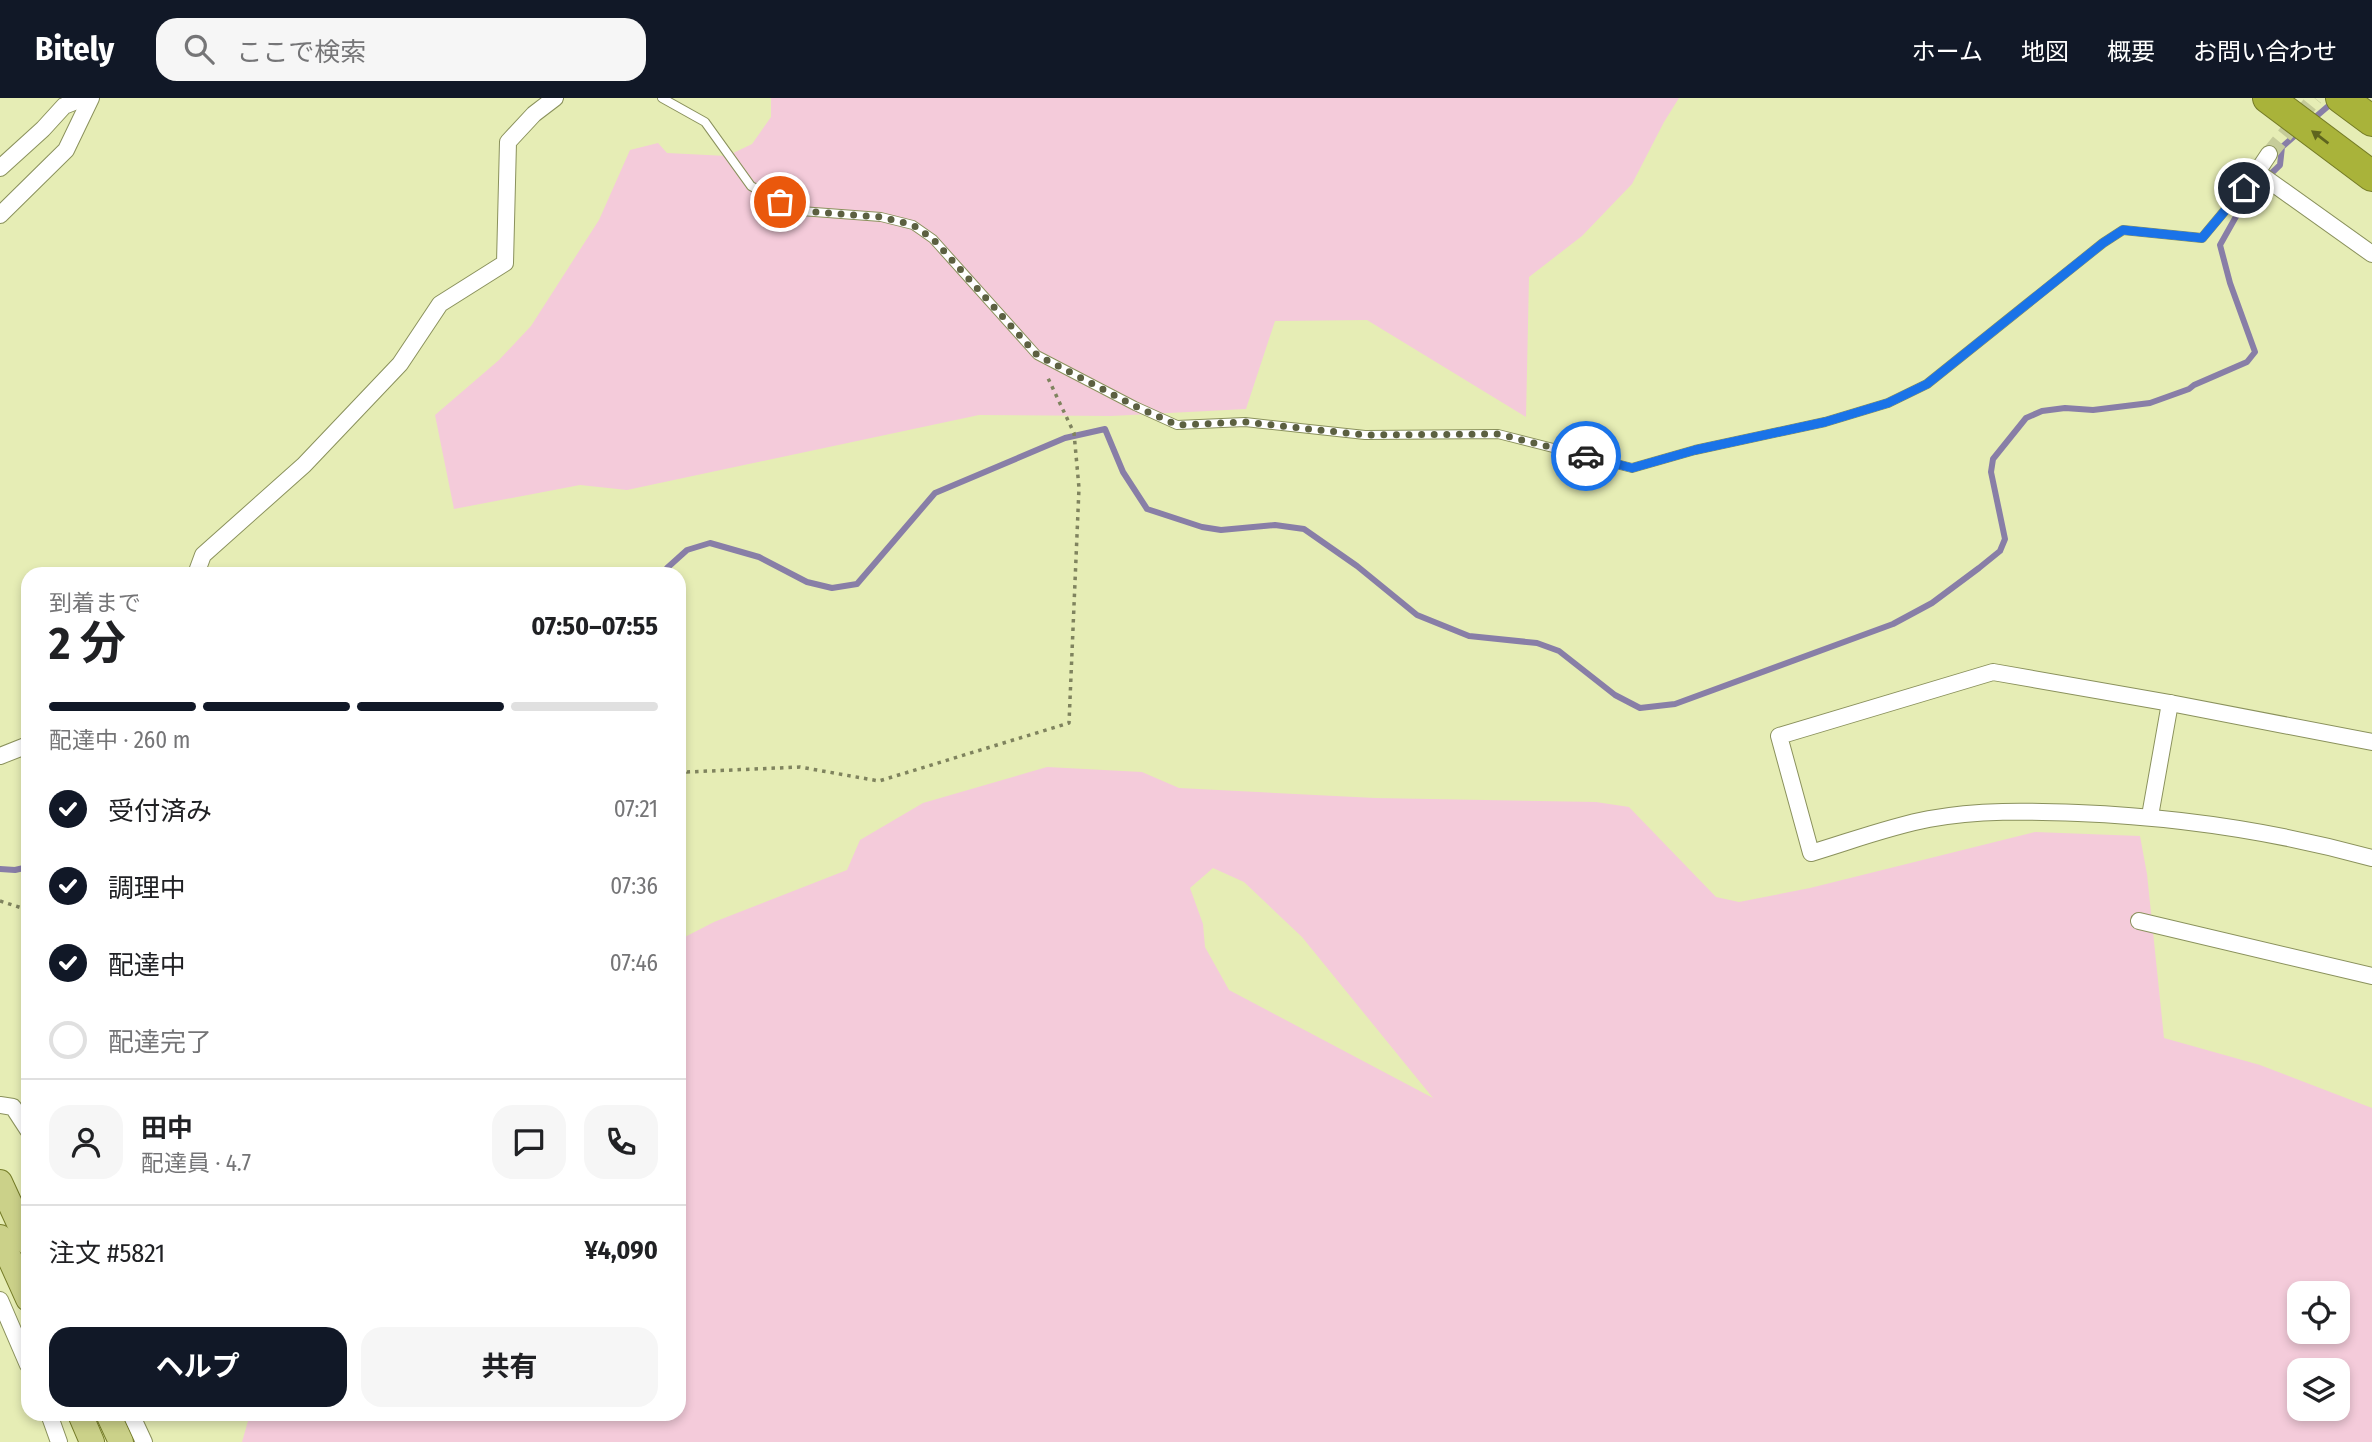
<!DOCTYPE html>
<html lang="ja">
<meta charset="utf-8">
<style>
:root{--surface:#fff;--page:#f6f6f6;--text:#202124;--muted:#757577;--line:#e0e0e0;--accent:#111827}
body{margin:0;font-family:"Fira Sans Condensed","Noto Sans JP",sans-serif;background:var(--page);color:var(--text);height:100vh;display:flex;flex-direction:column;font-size:26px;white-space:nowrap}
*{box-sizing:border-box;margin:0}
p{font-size:23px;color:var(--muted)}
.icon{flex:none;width:38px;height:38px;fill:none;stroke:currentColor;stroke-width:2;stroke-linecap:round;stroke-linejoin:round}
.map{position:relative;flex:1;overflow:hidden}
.drawer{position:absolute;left:21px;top:469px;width:665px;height:854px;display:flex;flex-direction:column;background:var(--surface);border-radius:21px;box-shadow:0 4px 10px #0003}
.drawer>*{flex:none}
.fabs{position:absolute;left:2287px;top:1183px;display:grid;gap:14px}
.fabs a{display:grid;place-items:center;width:63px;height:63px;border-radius:14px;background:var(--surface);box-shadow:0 4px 10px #0003;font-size:35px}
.pin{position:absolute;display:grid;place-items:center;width:60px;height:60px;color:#fff;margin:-30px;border:4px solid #fff;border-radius:50%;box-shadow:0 2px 7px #0007}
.courier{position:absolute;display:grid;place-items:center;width:70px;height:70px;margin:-35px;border:5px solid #1a73e8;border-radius:50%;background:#fff;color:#222;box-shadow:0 2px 9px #0007}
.overview em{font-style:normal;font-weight:700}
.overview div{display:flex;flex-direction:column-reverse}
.overview{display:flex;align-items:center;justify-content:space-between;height:119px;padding:0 28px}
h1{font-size:46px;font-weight:700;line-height:52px}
.bar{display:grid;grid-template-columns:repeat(4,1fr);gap:10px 7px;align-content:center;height:84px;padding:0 28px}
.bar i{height:9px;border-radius:5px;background:var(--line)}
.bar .active{background:var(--accent)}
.bar p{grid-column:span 4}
.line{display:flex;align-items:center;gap:18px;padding:0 28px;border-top:2px solid var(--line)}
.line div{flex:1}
.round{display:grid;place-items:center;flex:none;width:74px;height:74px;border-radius:21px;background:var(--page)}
ol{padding:0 28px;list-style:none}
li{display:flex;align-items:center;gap:21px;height:77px}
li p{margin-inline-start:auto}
li .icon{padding:7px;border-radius:50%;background:var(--accent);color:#fff;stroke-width:4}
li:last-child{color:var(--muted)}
li i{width:38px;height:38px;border:4px solid var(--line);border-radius:50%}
.button{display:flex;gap:14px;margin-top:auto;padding:14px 28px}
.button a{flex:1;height:80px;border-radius:21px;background:var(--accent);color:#fff;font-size:28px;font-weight:700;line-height:80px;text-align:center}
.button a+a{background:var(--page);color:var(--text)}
header{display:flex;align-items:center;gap:42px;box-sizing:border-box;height:98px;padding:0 35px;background:var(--accent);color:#fff}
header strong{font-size:33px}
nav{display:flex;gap:38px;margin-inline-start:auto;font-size:24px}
.search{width:490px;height:63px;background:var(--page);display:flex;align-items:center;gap:18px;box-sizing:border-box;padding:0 24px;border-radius:21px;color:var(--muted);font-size:26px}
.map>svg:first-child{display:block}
</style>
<header>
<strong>Bitely</strong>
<div class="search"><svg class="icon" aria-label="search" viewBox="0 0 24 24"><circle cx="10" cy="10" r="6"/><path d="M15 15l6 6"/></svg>ここで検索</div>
<nav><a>ホーム</a><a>地図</a><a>概要</a><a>お問い合わせ</a></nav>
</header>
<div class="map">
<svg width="2372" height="1344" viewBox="0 0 2372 1344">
<rect width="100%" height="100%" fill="#e6edb5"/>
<g fill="#f4cbda" fill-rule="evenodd">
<polygon points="771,0 1679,0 1664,24 1632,86 1582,138 1529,179 1526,319 1367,222 1275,223 1246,311 1111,318 979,317 627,392 580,387 454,411 435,317 499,262 531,228 599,122 630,52 658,45 667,55 727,58 752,46 771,19"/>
<path d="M1047,669l95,5 37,16 196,10 221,4 33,5 87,90 23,5 71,-14 225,-56 105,4 7,38 17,164 96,27 112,43v334h-2130l8,-28h429v-474l35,-18 133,-52 13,-30 63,-37zM1213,770l31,14 58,55 131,161 -204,-108 -24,-43 -2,-23 -13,-36zM2300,1195h38v39h-38zM2300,1272h38v39h-38z"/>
</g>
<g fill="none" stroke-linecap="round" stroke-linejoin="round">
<g stroke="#887ea7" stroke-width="6">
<polyline points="2312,22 2333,4"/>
<polyline points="666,476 667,470 687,452 710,445 759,459 807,484 832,490 857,486 935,395 1065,340 1105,331 1123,374 1147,411 1202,429 1221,432 1275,427 1304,431 1357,468 1417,517 1469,538 1537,545 1559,553 1615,597 1640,610 1675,606 1893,526 1932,505 1979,470 2000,453 2005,441 1991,374 1993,361 2026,320 2042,313 2065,310 2093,312 2150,305 2189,291 2194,287 2247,264 2255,254 2230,185 2220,147 2247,99 2280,67 2282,49 2299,34"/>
<polyline points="0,771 15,772 28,769"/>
</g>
<polyline stroke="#c6cc9a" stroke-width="16" stroke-dasharray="16 8" stroke-linecap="butt" points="2269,56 2315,0"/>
<g stroke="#8a915c" stroke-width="10">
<polyline id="service" points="662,0 705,24 751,88 780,104 801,113 881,119 913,127 933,141 1037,257 1135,308 1177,327 1245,324 1365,337 1498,336 1632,370 1695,352 1825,324 1888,305 1927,286 2103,145 2123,132 2202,140 2257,74"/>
</g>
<g stroke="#8a915c" stroke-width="18">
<g id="minor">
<polyline points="2269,56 2257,74 2372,156"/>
<polyline points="0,70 43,31 64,8 84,0"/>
<polyline points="0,117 66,52 91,0"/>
<polyline points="196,476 203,457 304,367 400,266 440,206 505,165 508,44 534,16 555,0"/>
<path d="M2372,644l-202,-39 -177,-31 -214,64 32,117c37,-11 80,-27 118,-34 49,-9 98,-8 149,-6 101,4 196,18 294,45"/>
<polyline points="0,658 28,647"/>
<polyline points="2150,718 2170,605"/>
<polyline points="2139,823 2372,878"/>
<polyline points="0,1007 13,1009 28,1032"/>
<polyline points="0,1202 28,1267"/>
<polyline points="49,1316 59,1344"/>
<polyline points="131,1316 144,1344"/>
</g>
</g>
<g stroke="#747b26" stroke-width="26">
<g id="primary">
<polyline points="0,1084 28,1145"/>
<polyline points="0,1139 28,1201"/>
<polyline points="80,1316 92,1344"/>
<polyline points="108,1316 121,1344"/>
</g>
</g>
<g stroke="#747b26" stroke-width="32">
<g id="motorway">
<polyline points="2268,0 2372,78"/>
<polyline points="2341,0 2372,23"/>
</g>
</g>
<g stroke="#7f835e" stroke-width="3.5" stroke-dasharray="3.5 5" stroke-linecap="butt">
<polyline points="679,670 687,674 800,669 879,683 1069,625 1079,390 1074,335 1047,278"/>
<polyline points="0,803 28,812"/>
</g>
<use href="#service" stroke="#fff" stroke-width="8"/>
<use href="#minor" stroke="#fff" stroke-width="16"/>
<use href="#primary" stroke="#cbd189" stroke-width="24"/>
<use href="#motorway" stroke="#a9b33a" stroke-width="30"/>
</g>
<defs><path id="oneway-solid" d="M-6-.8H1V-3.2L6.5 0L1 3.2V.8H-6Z" transform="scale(1.75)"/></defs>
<use fill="#5e641e" href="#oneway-solid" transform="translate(2320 39) rotate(-143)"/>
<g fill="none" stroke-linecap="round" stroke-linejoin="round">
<polyline stroke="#5c6041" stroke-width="7" stroke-dasharray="0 12.6" points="780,104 801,113 881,119 913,127 933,141 1037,257 1135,308 1177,327 1245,324 1365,337 1498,336 1586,358"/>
<polyline stroke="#1a73e8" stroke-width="9" points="1586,358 1632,370 1695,352 1825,324 1888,305 1927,286 2103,145 2123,132 2202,140 2244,90"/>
</g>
</svg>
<div class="fabs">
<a><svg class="icon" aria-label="locate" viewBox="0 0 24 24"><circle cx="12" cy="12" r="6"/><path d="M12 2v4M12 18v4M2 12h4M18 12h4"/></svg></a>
<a><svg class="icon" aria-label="layers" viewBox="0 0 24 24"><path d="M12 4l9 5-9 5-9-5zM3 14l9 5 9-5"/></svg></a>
</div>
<div class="pin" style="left:780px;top:104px;background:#ea580c"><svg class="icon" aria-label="bag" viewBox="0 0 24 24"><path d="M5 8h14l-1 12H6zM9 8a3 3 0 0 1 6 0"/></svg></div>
<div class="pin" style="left:2244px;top:90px;background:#1f2937"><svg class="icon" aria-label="home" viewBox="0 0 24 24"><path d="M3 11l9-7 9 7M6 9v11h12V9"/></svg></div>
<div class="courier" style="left:1586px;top:358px"><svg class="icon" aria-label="car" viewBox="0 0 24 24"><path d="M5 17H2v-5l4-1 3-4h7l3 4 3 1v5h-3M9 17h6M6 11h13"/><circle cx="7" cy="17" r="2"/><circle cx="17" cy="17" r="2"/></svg></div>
<section class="drawer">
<div class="overview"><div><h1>2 分</h1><p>到着まで</p></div><em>07:50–07:55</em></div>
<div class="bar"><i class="active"></i><i class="active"></i><i class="active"></i><i></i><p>配達中 · 260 m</p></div>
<ol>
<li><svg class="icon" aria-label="check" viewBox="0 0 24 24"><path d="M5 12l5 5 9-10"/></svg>受付済み<p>07:21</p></li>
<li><svg class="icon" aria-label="check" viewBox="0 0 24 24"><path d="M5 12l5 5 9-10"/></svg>調理中<p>07:36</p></li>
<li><svg class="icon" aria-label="check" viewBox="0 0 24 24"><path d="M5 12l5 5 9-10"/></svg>配達中<p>07:46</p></li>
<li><i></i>配達完了</li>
</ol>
<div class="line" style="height:126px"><a class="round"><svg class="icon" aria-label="person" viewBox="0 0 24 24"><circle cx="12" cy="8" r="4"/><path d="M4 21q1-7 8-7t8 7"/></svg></a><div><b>田中</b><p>配達員 · 4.7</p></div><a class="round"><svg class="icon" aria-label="chat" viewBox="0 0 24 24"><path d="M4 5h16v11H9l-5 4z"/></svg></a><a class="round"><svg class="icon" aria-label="phone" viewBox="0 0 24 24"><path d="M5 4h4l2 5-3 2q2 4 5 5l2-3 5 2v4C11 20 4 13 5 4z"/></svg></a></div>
<div class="line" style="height:91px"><div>注文 #5821</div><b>¥4,090</b></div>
<div class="button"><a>ヘルプ</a><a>共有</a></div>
</section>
</div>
